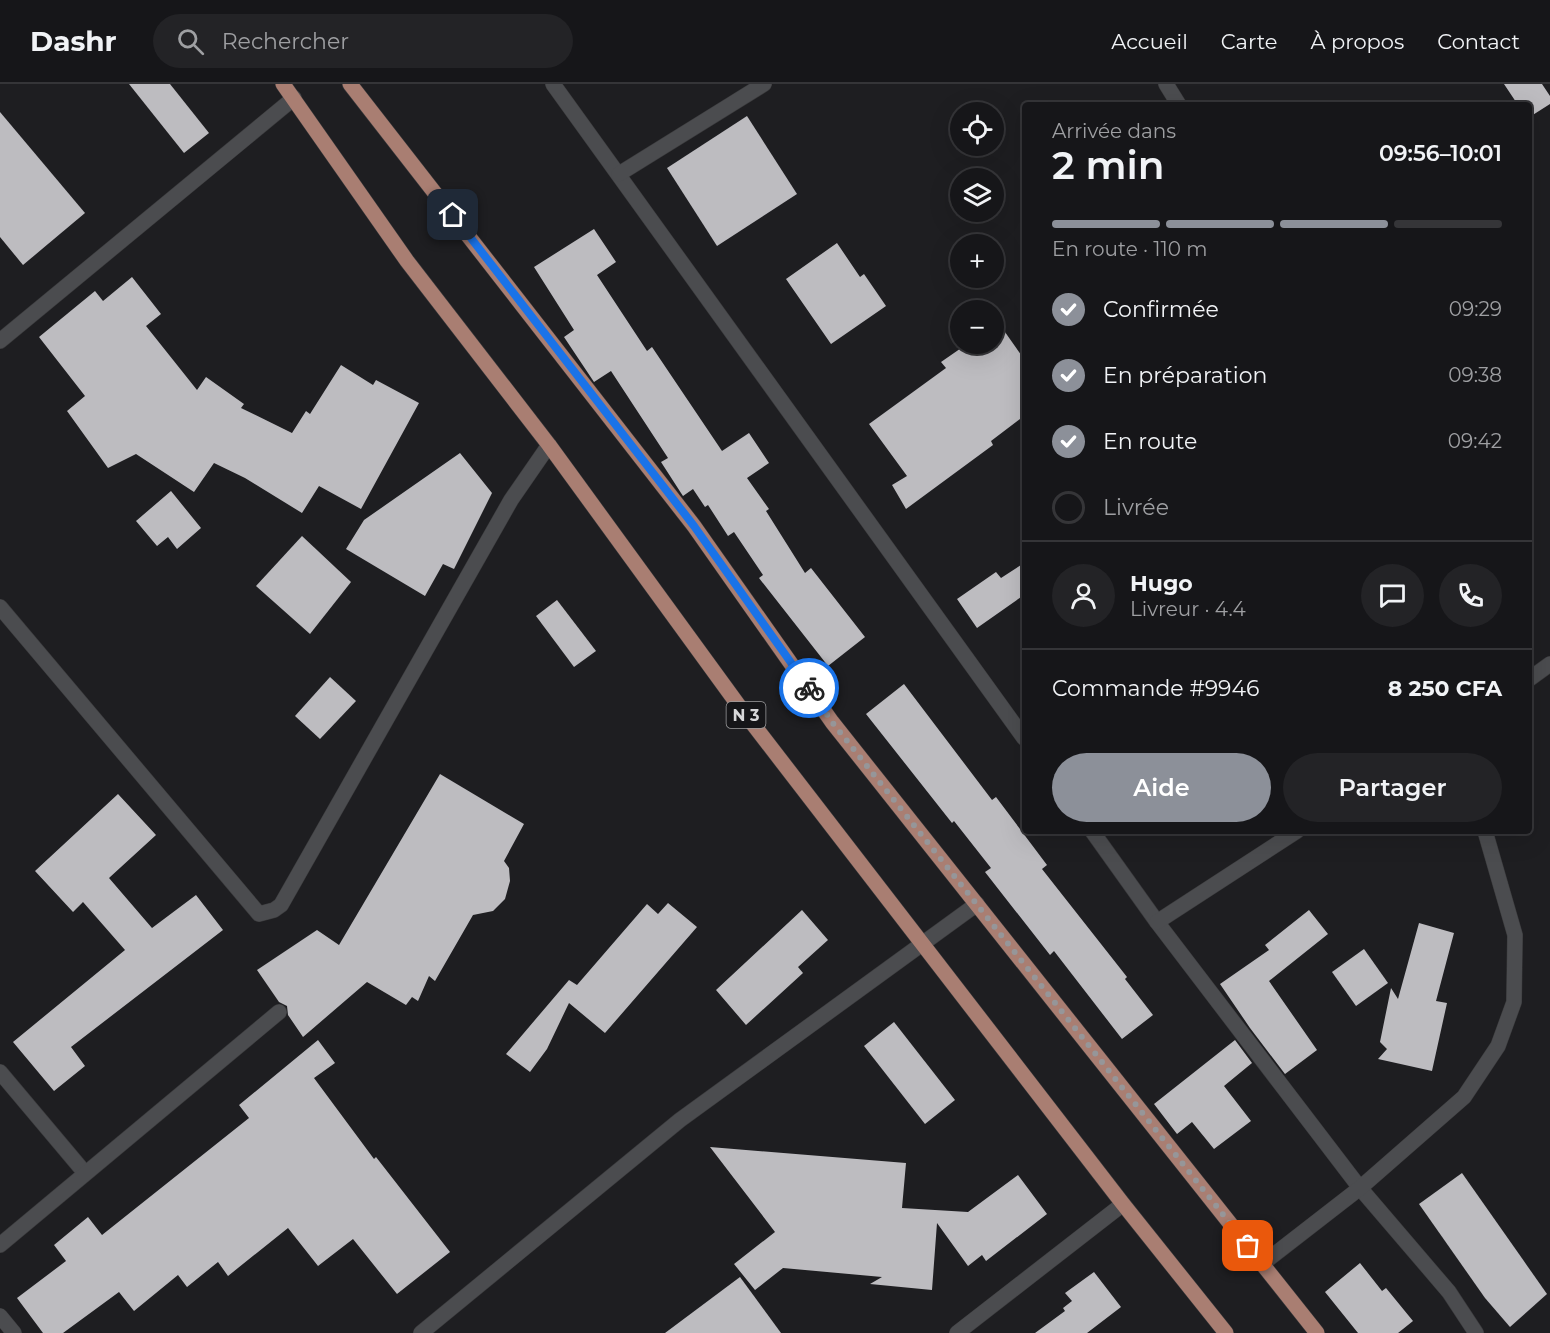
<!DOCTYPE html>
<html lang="fr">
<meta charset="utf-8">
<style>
:root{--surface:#161619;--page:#232326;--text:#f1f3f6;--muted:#9e9fa2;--line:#353538;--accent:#8c9099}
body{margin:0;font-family:Montserrat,sans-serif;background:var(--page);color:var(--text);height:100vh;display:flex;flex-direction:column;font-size:22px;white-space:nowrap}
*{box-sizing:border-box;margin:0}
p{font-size:20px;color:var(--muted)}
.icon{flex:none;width:33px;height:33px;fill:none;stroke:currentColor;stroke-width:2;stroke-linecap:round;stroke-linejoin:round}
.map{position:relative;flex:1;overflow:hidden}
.panel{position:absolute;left:1022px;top:18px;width:510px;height:732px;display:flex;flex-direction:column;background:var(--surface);border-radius:6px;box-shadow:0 6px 24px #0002,0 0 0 2px var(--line)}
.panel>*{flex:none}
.controls{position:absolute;left:950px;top:18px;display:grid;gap:12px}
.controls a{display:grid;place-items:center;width:54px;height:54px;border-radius:50%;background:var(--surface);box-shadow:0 6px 24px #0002,0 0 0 2px var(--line);font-size:30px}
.pin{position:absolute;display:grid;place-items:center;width:51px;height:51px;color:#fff;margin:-26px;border-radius:12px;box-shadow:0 3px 9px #0006}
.courier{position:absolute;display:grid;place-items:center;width:60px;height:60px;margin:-30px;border:4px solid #1a73e8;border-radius:50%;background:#fff;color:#222;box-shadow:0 2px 8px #0007}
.summary em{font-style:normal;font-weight:600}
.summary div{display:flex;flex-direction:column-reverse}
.summary{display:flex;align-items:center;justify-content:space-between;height:102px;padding:0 30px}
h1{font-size:39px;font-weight:600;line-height:45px}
.bar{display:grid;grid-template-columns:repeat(4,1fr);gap:9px 6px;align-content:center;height:72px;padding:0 30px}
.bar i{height:8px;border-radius:4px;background:var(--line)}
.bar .on{background:var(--accent)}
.bar p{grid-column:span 4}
.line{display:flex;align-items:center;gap:15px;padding:0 30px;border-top:2px solid var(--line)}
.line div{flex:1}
.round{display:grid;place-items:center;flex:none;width:63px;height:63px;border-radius:32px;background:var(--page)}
ol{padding:0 30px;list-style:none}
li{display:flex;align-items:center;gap:18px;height:66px}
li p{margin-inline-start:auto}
li .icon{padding:6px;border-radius:50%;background:var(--accent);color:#fff;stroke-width:4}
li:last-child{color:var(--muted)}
li i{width:33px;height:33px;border:3px solid var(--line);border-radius:50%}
.cta{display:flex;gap:12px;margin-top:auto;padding:12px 30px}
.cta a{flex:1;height:69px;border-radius:36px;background:var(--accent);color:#fff;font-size:24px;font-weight:600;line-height:69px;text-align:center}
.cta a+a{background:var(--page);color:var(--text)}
header{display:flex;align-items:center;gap:36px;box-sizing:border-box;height:84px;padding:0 30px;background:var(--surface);border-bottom:2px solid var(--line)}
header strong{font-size:28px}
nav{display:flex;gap:33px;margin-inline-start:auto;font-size:21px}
.search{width:420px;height:54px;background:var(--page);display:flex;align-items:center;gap:15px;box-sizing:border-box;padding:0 21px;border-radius:33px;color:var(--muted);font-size:22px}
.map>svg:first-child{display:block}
</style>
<header>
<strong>Dashr</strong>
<div class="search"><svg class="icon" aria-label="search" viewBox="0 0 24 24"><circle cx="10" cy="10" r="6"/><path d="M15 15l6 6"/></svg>Rechercher</div>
<nav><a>Accueil</a><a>Carte</a><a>À propos</a><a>Contact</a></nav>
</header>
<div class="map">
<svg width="1550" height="1249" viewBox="0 0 1550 1249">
<rect width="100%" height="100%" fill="#1e1e21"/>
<g fill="#bdbcc0">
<polygon points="129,0 170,0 209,49 184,69"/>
<polygon points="1504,0 1542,0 1550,12 1550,20 1528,34 1528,21 1518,21"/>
<polygon points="0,28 85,129 23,181 0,153"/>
<polygon points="747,32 797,110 717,162 667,84"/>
<polygon points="594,145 616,178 597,191 647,267 652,263 722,367 749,349 769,379 747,394 769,425 766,427 805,489 811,484 865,553 828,582 759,494 763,491 734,448 728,452 708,421 705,423 693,405 683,412 681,409 661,378 668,374 611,287 594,298 564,253 574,246 534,183"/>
<polygon points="837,159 860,193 864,190 886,222 831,260 786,195"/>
<polygon points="132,193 161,230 146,242 197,306 206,293 244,320 241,324 292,349 306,327 310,330 341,281 373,301 376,296 419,319 361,425 319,402 302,429 245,394 214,379 194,408 136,370 108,384 67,327 85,312 39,253 95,207 103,217"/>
<polygon points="993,231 1024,275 1024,332 991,357 993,361 906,425 892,401 907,392 869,340 946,284 941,278 967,260 993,260"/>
<polygon points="460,369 492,409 454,485 443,480 425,512 346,465 364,436"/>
<polygon points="171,407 201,444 177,465 168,453 157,462 136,437"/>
<polygon points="302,452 351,498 310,550 256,502"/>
<polygon points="1024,479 1024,511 977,544 957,515 996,488 1001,494"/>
<polygon points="557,516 596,567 574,583 536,532"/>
<polygon points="330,593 356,617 320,655 295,632"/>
<polygon points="904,600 992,716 996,713 1047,781 1042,785 1127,893 1125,895 1153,931 1122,955 1054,867 1050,871 985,788 991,784 954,737 952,739 866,630"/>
<polygon points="440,690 524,740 504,777 509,784 510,797 505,815 493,827 473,831 435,897 429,892 418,917 412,913 406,921 367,898 303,953 288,931 287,922 279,918 257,886 317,846 339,861"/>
<polygon points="118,710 156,751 109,794 152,844 196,811 223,846 71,963 85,982 54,1007 13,958 125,866 83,818 73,828 35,787"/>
<polygon points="668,819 697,843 605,949 569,919 547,965 530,988 506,970 569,896 577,901 647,820 658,830"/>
<polygon points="802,826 828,856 798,883 803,889 746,941 716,906"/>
<polygon points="1309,826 1328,850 1269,897 1317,966 1285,990 1250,944 1220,900 1269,866 1265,861"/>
<polygon points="1419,839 1454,849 1436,917 1447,919 1432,987 1378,975 1387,965 1380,958 1391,904 1398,915"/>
<polygon points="1364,865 1388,899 1356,922 1332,888"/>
<polygon points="894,938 955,1016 925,1040 864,962"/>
<polygon points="318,956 335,979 314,994 374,1075 376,1073 450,1168 397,1210 353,1155 318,1182 288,1144 228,1192 218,1178 187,1203 178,1191 134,1227 119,1208 63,1249 43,1249 17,1214 66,1177 54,1161 88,1133 102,1151 249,1034 239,1021"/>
<polygon points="1235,956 1252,979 1224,1002 1251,1037 1214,1065 1192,1038 1177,1050 1154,1020"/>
<polygon points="710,1063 906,1079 902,1124 968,1128 1018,1091 1047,1130 986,1177 982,1171 968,1182 937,1139 932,1206 870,1200 882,1193 783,1184 755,1206 734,1180 775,1148"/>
<polygon points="1462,1089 1547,1210 1510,1243 1485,1214 1419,1120"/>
<polygon points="1360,1179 1382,1207 1386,1204 1413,1237 1398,1249 1358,1249 1325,1208"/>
<polygon points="1094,1188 1121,1223 1087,1249 1035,1249 1065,1227 1063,1224 1072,1217 1065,1209"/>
<polygon points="740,1193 781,1249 665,1249"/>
</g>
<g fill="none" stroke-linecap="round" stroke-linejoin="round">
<g stroke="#3a3a3c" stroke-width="16">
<g id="minor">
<polyline points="553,0 1024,654"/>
<polyline points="1166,0 1179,21"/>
<polyline points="619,90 764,0"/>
<polyline points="0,257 294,14"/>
<polyline points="0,523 259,830 274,826 281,821 511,416 549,361"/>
<polyline points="1528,596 1550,580"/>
<polyline points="1092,747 1157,838 1360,1104 1449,1208 1476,1249"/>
<polyline points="1157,838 1297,747"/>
<polyline points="0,988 85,1089"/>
<polyline points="0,1161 279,928"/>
<polyline points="1262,1180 1360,1104 1464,1013 1498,962 1514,918 1515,851 1485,747"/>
<polyline points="0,1232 14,1249"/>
<polyline points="421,1249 680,1036 977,820"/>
<polyline points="957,1249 1123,1120"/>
</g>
</g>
<g stroke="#3a3a3c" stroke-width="16">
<g id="major">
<polyline points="283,0 407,177 549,361 739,622 1123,1120 1226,1249"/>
<polyline points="350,0 694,442 832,638 1317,1249"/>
</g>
</g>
<use href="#minor" stroke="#4b4c4f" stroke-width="15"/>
<use href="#major" stroke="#a97e72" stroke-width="15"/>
</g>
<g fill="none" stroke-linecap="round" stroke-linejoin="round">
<polyline stroke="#969699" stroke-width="6" stroke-dasharray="0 10.8" points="809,604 832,638 1248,1162"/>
<polyline stroke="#1a73e8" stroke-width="8" points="453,131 694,442 809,604"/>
</g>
<g text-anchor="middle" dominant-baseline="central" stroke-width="6" stroke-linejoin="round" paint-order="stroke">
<rect fill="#151518" stroke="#9d9d9f" stroke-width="1.5" x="726.5" y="618" width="39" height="26" rx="4.5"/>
<g font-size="16" font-weight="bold" fill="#d7d7d9">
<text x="746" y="631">N 3</text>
</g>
</g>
</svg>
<div class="controls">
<a><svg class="icon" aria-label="locate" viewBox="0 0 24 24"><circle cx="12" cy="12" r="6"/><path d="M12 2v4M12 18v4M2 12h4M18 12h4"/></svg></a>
<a><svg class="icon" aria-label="layers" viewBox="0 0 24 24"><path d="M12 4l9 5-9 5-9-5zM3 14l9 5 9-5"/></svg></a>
<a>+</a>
<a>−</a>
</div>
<div class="pin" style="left:1248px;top:1162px;background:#ea580c"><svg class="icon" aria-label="bag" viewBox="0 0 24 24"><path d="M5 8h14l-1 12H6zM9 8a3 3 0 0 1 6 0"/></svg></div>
<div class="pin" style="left:453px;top:131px;background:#1f2937"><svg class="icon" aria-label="home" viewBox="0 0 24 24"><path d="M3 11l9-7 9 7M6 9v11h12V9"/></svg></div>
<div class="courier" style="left:809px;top:604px"><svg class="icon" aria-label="bike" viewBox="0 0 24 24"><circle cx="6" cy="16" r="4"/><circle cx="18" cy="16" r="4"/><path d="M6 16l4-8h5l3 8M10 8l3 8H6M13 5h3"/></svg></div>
<section class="panel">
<div class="summary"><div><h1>2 min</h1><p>Arrivée dans</p></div><em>09:56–10:01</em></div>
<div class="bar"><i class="on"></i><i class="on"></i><i class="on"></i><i></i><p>En route · 110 m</p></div>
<ol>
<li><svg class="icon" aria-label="check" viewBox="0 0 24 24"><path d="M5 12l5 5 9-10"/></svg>Confirmée<p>09:29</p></li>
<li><svg class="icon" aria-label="check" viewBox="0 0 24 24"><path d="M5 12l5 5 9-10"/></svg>En préparation<p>09:38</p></li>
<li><svg class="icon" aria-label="check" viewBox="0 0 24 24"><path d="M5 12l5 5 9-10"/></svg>En route<p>09:42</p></li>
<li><i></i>Livrée</li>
</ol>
<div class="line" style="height:108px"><a class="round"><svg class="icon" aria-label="person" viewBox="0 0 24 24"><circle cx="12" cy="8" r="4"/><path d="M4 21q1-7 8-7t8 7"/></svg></a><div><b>Hugo</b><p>Livreur · 4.4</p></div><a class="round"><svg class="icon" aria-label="chat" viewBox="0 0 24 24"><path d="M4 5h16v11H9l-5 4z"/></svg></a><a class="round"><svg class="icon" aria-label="phone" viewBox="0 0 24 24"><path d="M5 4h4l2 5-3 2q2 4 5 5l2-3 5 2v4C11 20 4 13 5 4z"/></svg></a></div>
<div class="line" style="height:78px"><div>Commande #9946</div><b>8 250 CFA</b></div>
<div class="cta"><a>Aide</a><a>Partager</a></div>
</section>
</div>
